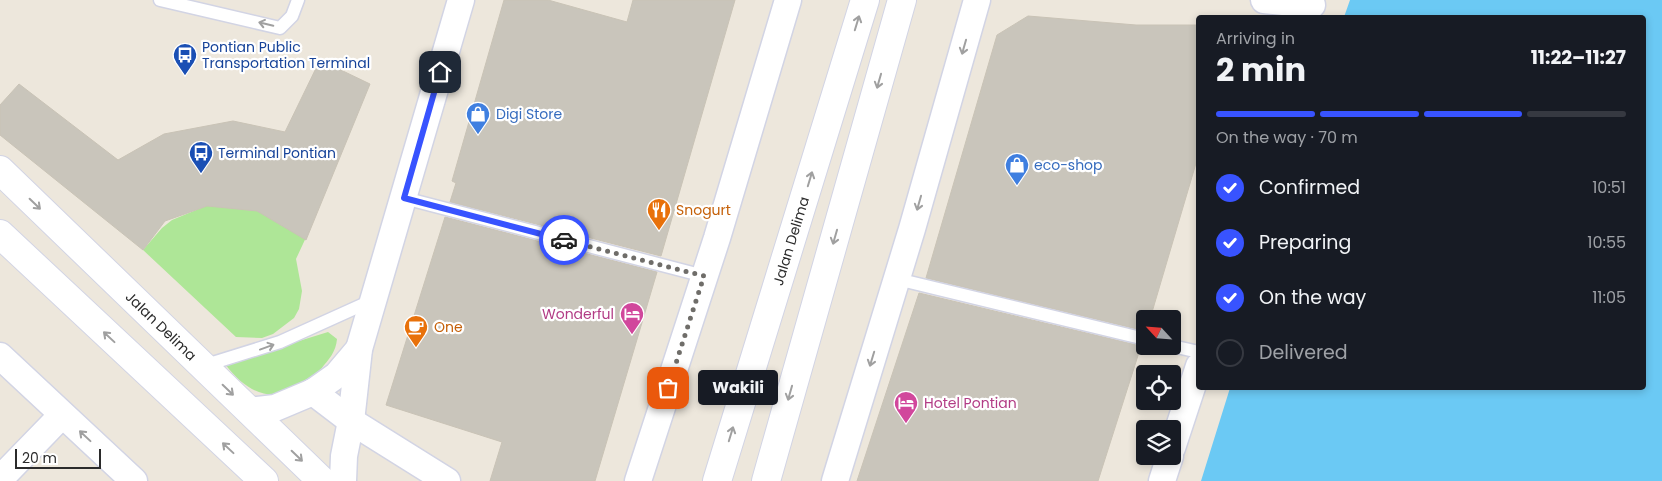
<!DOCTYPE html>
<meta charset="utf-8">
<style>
:root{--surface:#171b24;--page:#242831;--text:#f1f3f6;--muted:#9ea1a6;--line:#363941;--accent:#3853ff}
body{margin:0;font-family:Poppins,sans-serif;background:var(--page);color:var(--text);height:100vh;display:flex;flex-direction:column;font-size:19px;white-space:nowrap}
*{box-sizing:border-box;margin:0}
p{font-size:16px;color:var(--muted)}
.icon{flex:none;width:28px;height:28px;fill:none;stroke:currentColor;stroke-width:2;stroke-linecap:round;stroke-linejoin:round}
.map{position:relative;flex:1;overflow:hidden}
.drawer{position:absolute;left:1196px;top:15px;width:450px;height:375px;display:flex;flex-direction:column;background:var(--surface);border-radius:5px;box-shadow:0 2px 8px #0003}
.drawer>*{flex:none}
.needle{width:32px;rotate:296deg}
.controls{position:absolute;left:1136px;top:310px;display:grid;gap:10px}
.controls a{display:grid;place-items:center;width:45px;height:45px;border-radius:5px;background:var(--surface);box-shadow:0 2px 8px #0003;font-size:25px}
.scale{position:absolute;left:15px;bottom:12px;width:86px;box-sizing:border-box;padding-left:5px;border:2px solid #2b2b2b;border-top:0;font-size:14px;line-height:18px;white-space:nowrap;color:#2b2b2b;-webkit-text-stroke:4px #fff;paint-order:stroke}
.pin{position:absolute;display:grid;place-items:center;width:42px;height:42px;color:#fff;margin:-21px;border-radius:10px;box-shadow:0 2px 8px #0006}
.courier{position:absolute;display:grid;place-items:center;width:50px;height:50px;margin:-25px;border:4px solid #3853ff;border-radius:50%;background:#fff;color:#222;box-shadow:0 1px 6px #0007}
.bubble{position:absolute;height:35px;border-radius:5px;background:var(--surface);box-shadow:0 2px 8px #0003;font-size:16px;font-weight:700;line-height:35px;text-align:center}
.summary em{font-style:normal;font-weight:700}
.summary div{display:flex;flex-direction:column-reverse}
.summary{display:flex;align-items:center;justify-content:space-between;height:85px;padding:0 20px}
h1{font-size:32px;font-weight:700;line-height:38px}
.bar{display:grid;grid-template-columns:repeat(4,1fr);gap:8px 5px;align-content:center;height:60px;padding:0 20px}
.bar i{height:6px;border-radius:4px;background:var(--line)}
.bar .current{background:var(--accent)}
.bar p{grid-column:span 4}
ol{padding:0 20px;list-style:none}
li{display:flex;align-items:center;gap:15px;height:55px}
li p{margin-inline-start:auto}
li .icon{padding:5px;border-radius:50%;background:var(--accent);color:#fff;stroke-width:4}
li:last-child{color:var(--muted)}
li i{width:28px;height:28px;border:2px solid var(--line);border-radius:50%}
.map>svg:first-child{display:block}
</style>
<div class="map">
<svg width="1662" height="481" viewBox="0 0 1662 481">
<rect width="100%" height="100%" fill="#ede7dc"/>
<g fill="#aee697">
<polygon points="213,203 253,205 309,231 296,259 302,291 299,309 294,318 273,334 262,338 236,337 143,250 162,228 172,220"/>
<path d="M328,332l9,7c-1,13 -8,20 -16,30 -33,36 -67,34 -96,-5z"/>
</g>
<polygon fill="#6bc9f4" points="1350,0 1662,0 1662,481 1201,481 1230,388 1644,388 1644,18 1344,17"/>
<g fill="#c9c5bb" stroke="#c9c3b6">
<polygon points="504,0 548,0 627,22 633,0 735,0 661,256 450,202 456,183 452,181"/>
<polygon points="1028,16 1136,25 1199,25 1199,153 1150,319 1145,319 1145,331 926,278 997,35"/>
<polygon points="320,60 370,84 306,240 257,211 207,206 165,221 143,250 0,135 0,105 19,84 118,160 164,134 233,121 285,132"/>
<polygon points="445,217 657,272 595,481 490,481 502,442 386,405"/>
<polygon points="919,293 1141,346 1098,481 857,481"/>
</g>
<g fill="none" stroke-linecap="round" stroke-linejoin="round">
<g stroke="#d2d4e4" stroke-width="15">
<g id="service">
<polyline points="160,0 280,28 292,16 298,0"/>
<polyline points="404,198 704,276"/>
<polyline points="897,279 1145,339"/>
<polyline points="1172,346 1199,352"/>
<polyline points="203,366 280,342 373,300"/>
</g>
</g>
<g stroke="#d2d4e4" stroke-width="29">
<g id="minor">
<polyline points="1264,0 1312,5"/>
<polyline points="0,356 134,481"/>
<polyline points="313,392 351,421 447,481"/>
<polyline points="249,411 275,408 313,392 337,375 359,349"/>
<polyline points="1172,448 1199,366"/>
<polyline points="0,479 62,415"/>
<polyline points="343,481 344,456 351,421 359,349 461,0"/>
<polyline points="638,481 717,238 788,0"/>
<polyline points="835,481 912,229 977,0"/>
<polyline points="1162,481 1170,456"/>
</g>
</g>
<g stroke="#d2d4e4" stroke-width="30">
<g id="tertiary">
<polyline points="0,170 322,481"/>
<polyline points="0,234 264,481"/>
<polyline points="717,481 865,0"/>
<polyline points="766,481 902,0"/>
</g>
</g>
<use href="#service" stroke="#fff" stroke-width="12"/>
<use href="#minor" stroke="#fff" stroke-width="26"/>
<use href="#tertiary" stroke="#fff" stroke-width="28"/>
</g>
<defs><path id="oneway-shaft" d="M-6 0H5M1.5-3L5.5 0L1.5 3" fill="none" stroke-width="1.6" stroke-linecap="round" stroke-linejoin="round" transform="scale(1.25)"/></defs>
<g stroke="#a0a0a0">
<use href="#oneway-shaft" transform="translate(857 23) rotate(-73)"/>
<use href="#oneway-shaft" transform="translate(266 24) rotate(-167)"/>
<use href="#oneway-shaft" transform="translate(964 47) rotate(106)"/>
<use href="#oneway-shaft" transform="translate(879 81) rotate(106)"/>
<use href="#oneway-shaft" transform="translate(810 179) rotate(-73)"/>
<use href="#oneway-shaft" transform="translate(919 203) rotate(106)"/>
<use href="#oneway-shaft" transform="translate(35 204) rotate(44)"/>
<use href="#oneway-shaft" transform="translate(835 237) rotate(106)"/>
<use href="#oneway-shaft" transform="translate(109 337) rotate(-137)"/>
<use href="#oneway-shaft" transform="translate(267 347) rotate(-20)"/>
<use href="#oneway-shaft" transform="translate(872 359) rotate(107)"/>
<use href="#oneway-shaft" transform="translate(228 390) rotate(44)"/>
<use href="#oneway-shaft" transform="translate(790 393) rotate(106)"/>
<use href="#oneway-shaft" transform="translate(731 434) rotate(-73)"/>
<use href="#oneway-shaft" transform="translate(85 436) rotate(-137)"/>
<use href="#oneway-shaft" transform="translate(228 448) rotate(-137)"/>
<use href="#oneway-shaft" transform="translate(297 456) rotate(44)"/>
</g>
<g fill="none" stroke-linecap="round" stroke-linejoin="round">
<polyline stroke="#6f6d69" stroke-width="5" stroke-dasharray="0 9" points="564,240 704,276 668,388"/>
<polyline stroke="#3853ff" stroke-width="6" points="440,72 404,198 564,240"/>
</g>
<defs>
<g id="bus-pin" transform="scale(1.25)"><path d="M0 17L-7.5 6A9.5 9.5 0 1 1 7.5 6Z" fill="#1a4fb4" stroke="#fff"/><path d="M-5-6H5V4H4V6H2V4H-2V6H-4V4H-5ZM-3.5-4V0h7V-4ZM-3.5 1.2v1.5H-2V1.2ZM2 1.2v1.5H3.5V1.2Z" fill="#fff"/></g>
<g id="shop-pin" transform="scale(1.25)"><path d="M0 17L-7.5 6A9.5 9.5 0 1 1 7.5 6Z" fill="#3f7fe0" stroke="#fff"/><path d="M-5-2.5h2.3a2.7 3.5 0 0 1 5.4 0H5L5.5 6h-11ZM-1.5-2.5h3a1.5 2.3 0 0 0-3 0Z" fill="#fff"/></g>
<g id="restaurant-pin" transform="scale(1.25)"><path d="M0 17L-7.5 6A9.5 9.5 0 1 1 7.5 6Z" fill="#e8710a" stroke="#fff"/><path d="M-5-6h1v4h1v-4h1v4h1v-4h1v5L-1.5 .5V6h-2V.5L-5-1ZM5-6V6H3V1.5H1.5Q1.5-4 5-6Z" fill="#fff"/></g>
<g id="hotel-pin" transform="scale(1.25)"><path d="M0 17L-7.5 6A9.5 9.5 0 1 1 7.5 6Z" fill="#d1479c" stroke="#fff"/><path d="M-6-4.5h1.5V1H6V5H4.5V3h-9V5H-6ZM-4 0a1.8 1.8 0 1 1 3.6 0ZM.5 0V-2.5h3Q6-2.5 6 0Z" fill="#fff"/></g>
<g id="cafe-pin" transform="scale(1.25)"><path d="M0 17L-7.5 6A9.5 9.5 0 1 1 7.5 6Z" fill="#e8710a" stroke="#fff"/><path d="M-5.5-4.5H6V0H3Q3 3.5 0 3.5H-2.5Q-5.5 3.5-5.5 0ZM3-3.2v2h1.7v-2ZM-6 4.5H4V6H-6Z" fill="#fff"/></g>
</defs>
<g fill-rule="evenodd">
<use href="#bus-pin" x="185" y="55"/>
<use href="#shop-pin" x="478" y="114"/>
<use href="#bus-pin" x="201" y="153"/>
<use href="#shop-pin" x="1017" y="165"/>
<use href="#restaurant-pin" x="659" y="210"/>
<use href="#hotel-pin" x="632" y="314"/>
<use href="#cafe-pin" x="416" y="327"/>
<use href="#hotel-pin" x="906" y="403"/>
</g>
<g text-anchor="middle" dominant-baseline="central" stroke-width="4.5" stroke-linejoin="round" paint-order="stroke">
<g font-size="14" fill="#164399" stroke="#fff" text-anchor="start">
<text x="202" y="47">Pontian Public<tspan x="202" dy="16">Transportation Terminal</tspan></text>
<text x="218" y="153">Terminal Pontian</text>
</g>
<g font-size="14" fill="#366cbe" stroke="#fff" text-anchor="start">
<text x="496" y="114">Digi Store</text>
<text x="1034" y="165">eco-shop</text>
</g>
<g font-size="14" fill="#c56008" stroke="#fff" text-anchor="start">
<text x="676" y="210">Snogurt</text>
<text x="434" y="327">One</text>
</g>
<g font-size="14" fill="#2b2b2b" stroke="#fff">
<text transform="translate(791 241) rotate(-73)">Jalan Delima</text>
<text transform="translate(161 326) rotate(44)">Jalan Delima</text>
</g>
<g font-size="14" fill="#b23c85" stroke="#fff" text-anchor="end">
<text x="614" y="314">Wonderful</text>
<text x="924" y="403" text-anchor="start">Hotel Pontian</text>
</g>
</g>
</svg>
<div class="controls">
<a><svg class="needle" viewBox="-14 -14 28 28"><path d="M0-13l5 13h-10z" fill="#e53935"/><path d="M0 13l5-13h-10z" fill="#9ea1a6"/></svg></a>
<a><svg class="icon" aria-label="locate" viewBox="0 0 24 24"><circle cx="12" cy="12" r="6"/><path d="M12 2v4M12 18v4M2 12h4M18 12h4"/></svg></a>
<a><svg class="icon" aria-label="layers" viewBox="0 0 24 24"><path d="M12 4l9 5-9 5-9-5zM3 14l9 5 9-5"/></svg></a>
</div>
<div class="scale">20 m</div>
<div class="pin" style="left:668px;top:388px;background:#ea580c"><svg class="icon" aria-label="bag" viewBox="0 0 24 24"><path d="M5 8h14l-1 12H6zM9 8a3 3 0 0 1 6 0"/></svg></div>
<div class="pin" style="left:440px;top:72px;background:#1f2937"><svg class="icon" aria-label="home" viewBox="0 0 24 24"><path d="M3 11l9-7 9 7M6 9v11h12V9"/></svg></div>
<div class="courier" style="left:564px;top:240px"><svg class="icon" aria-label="car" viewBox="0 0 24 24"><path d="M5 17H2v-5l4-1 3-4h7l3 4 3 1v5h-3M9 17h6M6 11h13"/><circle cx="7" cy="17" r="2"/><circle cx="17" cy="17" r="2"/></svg></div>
<div class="bubble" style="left:698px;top:370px;width:80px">Wakili</div>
<section class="drawer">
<div class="summary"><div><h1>2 min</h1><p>Arriving in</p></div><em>11:22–11:27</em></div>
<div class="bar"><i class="current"></i><i class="current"></i><i class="current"></i><i></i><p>On the way · 70 m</p></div>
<ol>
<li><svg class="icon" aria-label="check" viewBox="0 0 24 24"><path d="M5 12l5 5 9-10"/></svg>Confirmed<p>10:51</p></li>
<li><svg class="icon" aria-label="check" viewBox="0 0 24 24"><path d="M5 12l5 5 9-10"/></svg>Preparing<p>10:55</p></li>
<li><svg class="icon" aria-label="check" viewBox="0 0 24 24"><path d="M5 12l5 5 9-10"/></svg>On the way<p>11:05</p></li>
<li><i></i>Delivered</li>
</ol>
</section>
</div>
